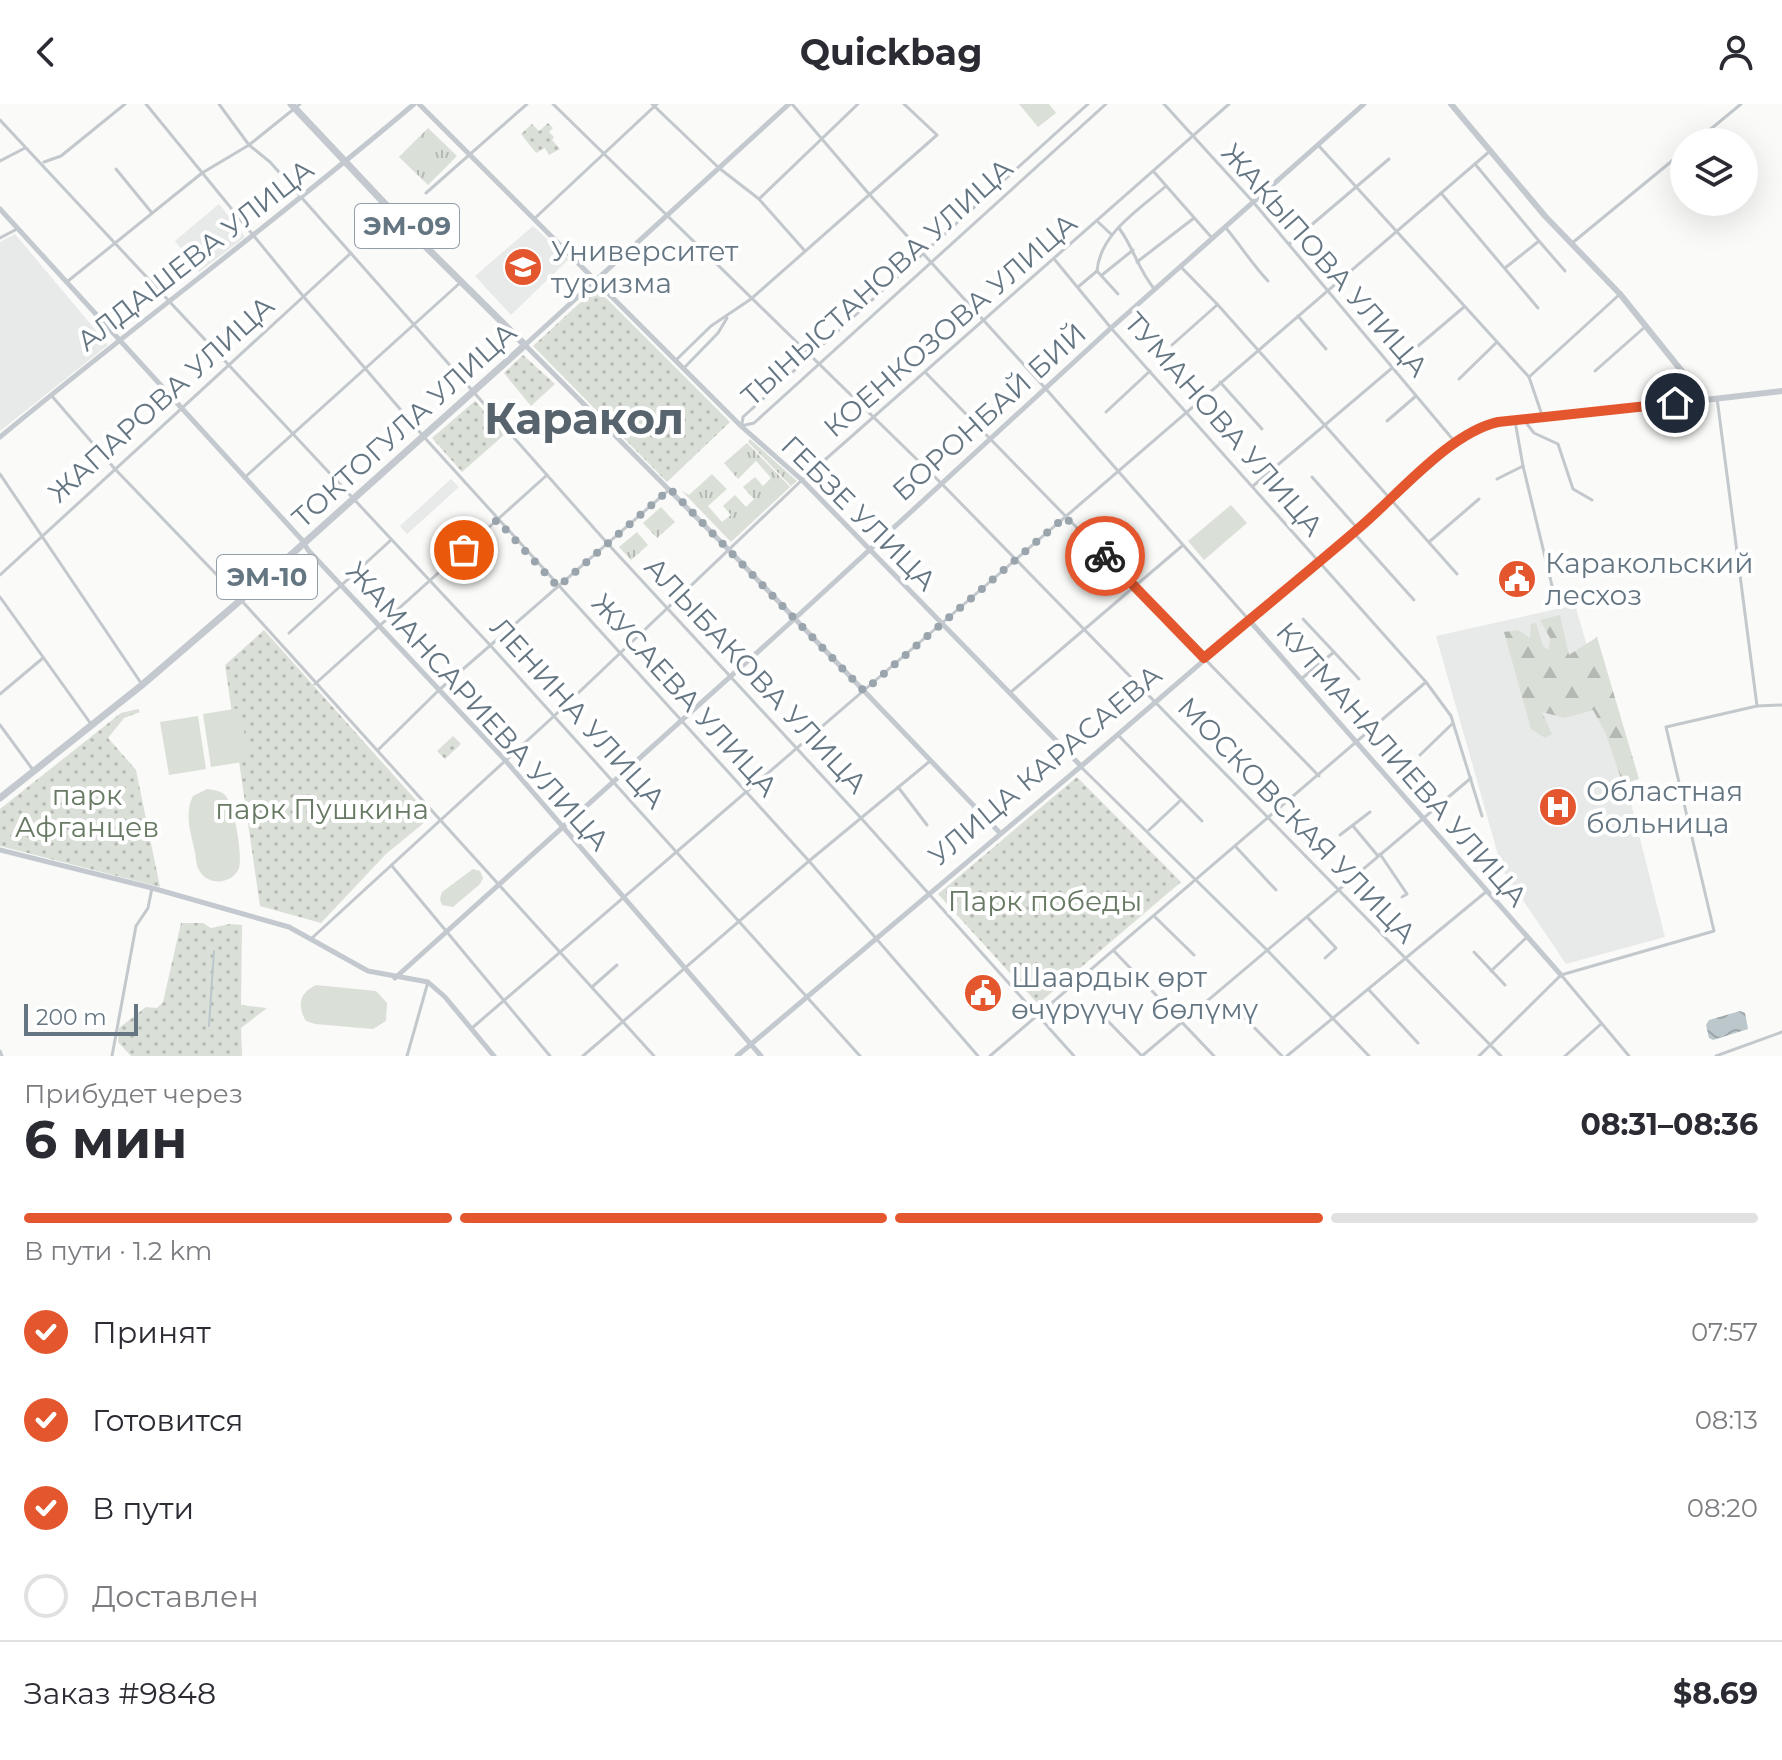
<!DOCTYPE html>
<html lang="ru">
<meta charset="utf-8">
<style>
:root{--surface:#fff;--page:#f2f2f3;--text:#2b2b33;--muted:#7c7c81;--line:#e1e1e2;--accent:#e4572e}
body{margin:0;font-family:Montserrat,sans-serif;background:var(--page);color:var(--text);height:100vh;display:flex;flex-direction:column;font-size:30px;white-space:nowrap}
*{box-sizing:border-box;margin:0}
p{font-size:26px;color:var(--muted)}
.icon{flex:none;width:44px;height:44px;fill:none;stroke:currentColor;stroke-width:2;stroke-linecap:round;stroke-linejoin:round}
.map{position:relative;height:952px;overflow:hidden}
.side{display:flex;flex-direction:column;background:var(--surface);flex:1}
.side>*{flex:none}
.controls{position:absolute;left:1670px;top:24px;display:grid;gap:16px}
.controls a{display:grid;place-items:center;width:88px;height:88px;border-radius:50%;background:var(--surface);box-shadow:0 8px 32px #0002;font-size:40px}
.scale{position:absolute;left:24px;bottom:20px;width:114px;box-sizing:border-box;padding-left:8px;border:4px solid #657683;border-top:0;font-size:22px;line-height:28px;white-space:nowrap;color:#657683;-webkit-text-stroke:6px #fff;paint-order:stroke}
.pin{position:absolute;display:grid;place-items:center;width:68px;height:68px;color:#fff;margin:-34px;border:4px solid #fff;border-radius:50%;box-shadow:0 2px 8px #0007}
.courier{position:absolute;display:grid;place-items:center;width:80px;height:80px;margin:-40px;border:6px solid #e4572e;border-radius:50%;background:#fff;color:#222;box-shadow:0 2px 10px #0007}
.summary em{font-style:normal;font-weight:700}
.summary div{display:flex;flex-direction:column-reverse}
.summary{display:flex;align-items:center;justify-content:space-between;height:136px;padding:0 24px}
h1{font-size:52px;font-weight:700;line-height:60px}
.bar{display:grid;grid-template-columns:repeat(4,1fr);gap:12px 8px;align-content:center;height:96px;padding:0 24px}
.bar i{height:10px;border-radius:6px;background:var(--line)}
.bar .active{background:var(--accent)}
.bar p{grid-column:span 4}
.line{display:flex;align-items:center;gap:20px;padding:0 24px;border-top:2px solid var(--line)}
.line div{flex:1}
ol{padding:0 24px;list-style:none}
li{display:flex;align-items:center;gap:24px;height:88px}
li p{margin-inline-start:auto}
li .icon{padding:8px;border-radius:50%;background:var(--accent);color:#fff;stroke-width:4}
li:last-child{color:var(--muted)}
li i{width:44px;height:44px;border:4px solid var(--line);border-radius:50%}
header{display:flex;justify-content:space-between;align-items:center;height:104px;padding:0 24px;background:var(--surface);font-size:36px;font-weight:700}
.map>svg:first-child{display:block}
</style>
<header><svg class="icon" aria-label="back" viewBox="0 0 24 24"><path d="M15 5l-7 7 7 7"/></svg>Quickbag<svg class="icon" aria-label="person" viewBox="0 0 24 24"><circle cx="12" cy="8" r="4"/><path d="M4 21q1-7 8-7t8 7"/></svg></header>
<div class="map">
<svg width="1782" height="952" viewBox="0 0 1782 952">
<defs>
<pattern id="grass-tufts" width="24" height="20" patternUnits="userSpaceOnUse" patternTransform="scale(2)"><rect width="24" height="20" fill="#dadfd7"/><path d="M3 7l-1-3M5 7V3M7 7l1-3M15 17l-1-3M17 17v-4M19 17l1-3" fill="none" stroke="#b4b9b4"/></pattern>
<pattern id="forest-firs" width="22" height="20" patternUnits="userSpaceOnUse" patternTransform="scale(2)"><rect width="22" height="20" fill="#dadfd7"/><path d="M5 1l3.5 6h-7zM16 11l3.5 6h-7z" fill="#b4b9b4"/></pattern>
<pattern id="park-dots" width="8" height="8" patternUnits="userSpaceOnUse" patternTransform="scale(2)"><rect width="8" height="8" fill="#dadfd7"/><path d="M2 2h.1M6 6h.1" fill="none" stroke="#b4b9b4" stroke-width="1.8" stroke-linecap="round"/></pattern>
<pattern id="water-waves" width="16" height="10" patternUnits="userSpaceOnUse" patternTransform="scale(2)"><rect width="16" height="10" fill="#bbc7cb"/><path d="M0 5q4-4 8 0t8 0" fill="none" stroke="#9ca6aa"/></pattern>
</defs>
<rect width="100%" height="100%" fill="#fafaf8"/>
<g fill="#e8e9e9">
<polygon points="219,100 245,133 199,168 175,137"/>
<polygon points="533,122 569,155 511,211 475,172"/>
<polygon points="15,130 108,241 0,327 0,138"/>
<polygon points="451,375 459,383 407,430 400,422"/>
<polygon points="1575,501 1616,640 1665,833 1566,860 1502,765 1436,532"/>
</g>
<g fill="url(#grass-tufts)">
<polygon points="428,24 457,52 428,81 399,53"/>
<polygon points="750,335 797,377 791,382 748,338"/>
<polygon points="747,339 790,383 731,438 682,387 689,391 712,370 727,385 708,402 722,418 731,411 723,402 735,391 746,403 754,395 743,383 755,373 763,382 771,374 756,357 738,375 724,359"/>
<polygon points="661,403 675,418 657,434 643,419"/>
<polygon points="637,428 648,441 631,456 619,443"/>
</g>
<polygon fill="url(#forest-firs)" points="1560,511 1569,551 1597,533 1639,675 1623,680 1605,628 1593,606 1565,614 1542,608 1552,630 1545,634 1531,625 1504,528 1518,526 1530,534 1531,520 1536,519 1543,542 1549,546 1550,534 1540,516"/>
<g fill="url(#park-dots)">
<polygon points="548,19 553,24 549,28 554,33 552,36 560,45 549,51 545,44 536,49 521,30 532,20 539,27"/>
<polygon points="596,184 730,318 667,378 533,242"/>
<polygon points="523,251 555,280 531,302 504,269"/>
<polygon points="475,297 505,330 462,368 432,334"/>
<polygon points="264,526 431,713 386,750 321,819 260,802 225,561"/>
<polygon points="138,605 140,608 124,614 108,634 136,666 160,783 0,742 0,705 121,609"/>
<polygon points="453,632 461,640 445,655 437,647"/>
<polygon points="1077,673 1181,778 1038,900 938,790"/>
<polygon points="181,819 203,819 211,824 230,820 242,821 241,901 267,904 241,924 242,952 131,952 118,938 119,924 146,903 157,904 163,898"/>
</g>
<g fill="#dadfd7">
<polygon points="1019,0 1049,0 1056,9 1038,23"/>
<polygon points="1231,401 1247,419 1204,456 1188,437"/>
<polygon points="240,604 249,657 211,663 203,610"/>
<polygon points="198,612 206,665 169,671 160,618"/>
<path d="M207,685c7,1 12,1 18,6 9,9 18,61 14,73 -7,17 -32,18 -40,2 -3,-5 -3,-12 -4,-18 -4,-19 -11,-38 -2,-56z"/>
<polygon points="473,765 480,767 483,774 480,780 453,803 442,801 440,795 442,788"/>
<path d="M316,881l60,6 11,12 -1,18 -13,8 -58,-5 -9,-3c-9,-15 -7,-28 10,-36z"/>
</g>
<polygon fill="url(#water-waves)" points="1740,907 1745,909 1748,925 1713,936 1709,934 1706,921 1709,916"/>
<g fill="none" stroke-linecap="round" stroke-linejoin="round">
<polyline stroke="#bbc7cb" stroke-width="2" points="209,922 214,847"/>
<g stroke="#c3c8cc" stroke-width="3">
<polyline points="146,0 303,192 424,333 809,757 978,952"/>
<polyline points="219,0 249,41 270,58 302,94 608,440 861,714 1074,952"/>
<polyline points="553,0 942,380 1501,952"/>
<polyline points="652,0 719,64 759,95 805,147"/>
<polyline points="792,0 869,90 1046,285 1249,516"/>
<polyline points="1164,0 1254,99 1455,338"/>
<polyline points="0,16 490,541 860,952"/>
<polyline points="1695,38 1741,0"/>
<polyline points="1319,42 1529,273 1543,314"/>
<polyline points="0,57 25,44"/>
<polyline points="44,58 61,52 125,0"/>
<polyline points="1475,60 1539,137 1505,164"/>
<polyline points="116,65 152,109"/>
<polyline points="1154,68 1212,134"/>
<polyline points="426,89 527,0"/>
<polyline points="1441,89 1538,204"/>
<polyline points="759,95 858,0"/>
<polyline points="534,115 657,0"/>
<polyline points="1098,118 1112,131"/>
<path d="M1119,124c16,22 18,40 36,62"/>
<path d="M1226,124c15,18 26,36 42,53"/>
<polyline points="0,134 17,125"/>
<polyline points="1539,137 1565,167"/>
<polyline points="1289,140 1389,55"/>
<polyline points="1571,140 1684,47"/>
<polyline points="1055,156 1111,224 1426,578 1451,612 1482,712"/>
<polyline points="1137,158 1194,114"/>
<polyline points="1181,163 1218,201 1457,470"/>
<path d="M1097,167c3,-38 43,-62 69,-85"/>
<polyline points="1102,171 1133,146"/>
<polyline points="68,177 202,69 249,41 300,0"/>
<polyline points="1078,183 1097,167 1118,190"/>
<polyline points="1298,212 1326,245"/>
<polyline points="1172,241 1217,201"/>
<polyline points="675,257 711,222 751,195 937,31 904,0"/>
<polyline points="683,265 718,229 727,214"/>
<polyline points="1595,267 1646,222"/>
<polyline points="926,269 1319,672"/>
<polyline points="1529,273 1620,190"/>
<polyline points="1459,275 1496,239"/>
<polyline points="1220,278 1262,325"/>
<polyline points="51,291 114,364 241,496 654,952"/>
<polyline points="1106,308 1150,267"/>
<polyline points="1524,316 1534,329 1558,340 1573,385 1592,396"/>
<polyline points="1387,317 1416,292"/>
<polyline points="1515,317 1523,362 1555,494"/>
<polyline points="742,320 743,313 1088,0"/>
<polyline points="741,322 754,319 1106,0"/>
<polyline points="0,370 141,579"/>
<polyline points="1312,373 1358,425"/>
<polyline points="244,374 461,178"/>
<polyline points="1497,375 1523,362"/>
<polyline points="1253,382 1464,203"/>
<polyline points="1354,429 1414,496"/>
<polyline points="1429,438 1479,395"/>
<polyline points="0,471 351,149"/>
<polyline points="0,493 91,620"/>
<polyline points="1303,515 1334,548"/>
<polyline points="289,529 391,436"/>
<polyline points="1301,575 1334,548 1359,575"/>
<polyline points="315,580 547,371"/>
<polyline points="1011,588 1182,442"/>
<polyline points="0,590 43,554"/>
<polyline points="1757,602 1782,601"/>
<polyline points="0,621 33,666"/>
<polyline points="1117,630 1202,717"/>
<polyline points="378,646 439,586 670,385"/>
<polyline points="1420,651 1452,620"/>
<polyline points="1081,663 1267,846 1369,952"/>
<polyline points="898,683 927,721"/>
<polyline points="1353,722 1378,752"/>
<polyline points="1149,726 1181,696"/>
<polyline points="1340,731 1370,708"/>
<polyline points="1236,743 1276,786"/>
<polyline points="1380,750 1407,790 1402,793"/>
<polyline points="392,762 550,952"/>
<polyline points="1155,813 1194,851"/>
<polyline points="1308,814 1336,844 1325,854"/>
<polyline points="312,834 553,613 802,376 1229,0"/>
<polyline points="1114,847 1214,952"/>
<polyline points="1474,848 1505,881"/>
<polyline points="1491,867 1526,834"/>
<polyline points="1562,872 1629,952"/>
<polyline points="592,883 617,861"/>
<polyline points="1369,886 1418,939"/>
<polyline points="1103,912 1142,952"/>
<polyline points="1244,913 1282,952"/>
<polyline points="472,924 1490,47"/>
<polyline points="0,947 2,952"/>
<polyline points="112,952 136,822 148,804 152,784"/>
<polyline points="407,952 428,878"/>
<polyline points="583,952 809,757 930,657"/>
<polyline points="990,952 1426,578"/>
<polyline points="1142,952 1471,674"/>
<polyline points="1287,952 1487,787"/>
<polyline points="1479,952 1561,871 1714,827 1666,623 1757,602 1717,294"/>
<polyline points="1565,952 1601,920"/>
<polyline points="1716,952 1782,928"/>
</g>
<g stroke="#c3c9ce" stroke-width="5">
<polyline points="419,0 741,322 802,376 1081,662"/>
<polyline points="789,0 525,241 729,446 1000,729"/>
<polyline points="0,105 302,436 308,446 505,656 761,952"/>
<path d="M0,333c136,-113 279,-218 414,-333"/>
<polyline points="1249,516 1561,871"/>
<polyline points="0,746 152,784 289,823 368,867 428,878 445,893 494,952"/>
<polyline points="395,874 791,518 1111,224 1364,0"/>
<polyline points="737,952 1086,658 1468,329 1498,318 1705,296"/>
</g>
<polyline stroke="#c3c9ce" stroke-width="6" points="1451,0 1545,112 1620,190 1705,296 1782,287"/>
<polyline stroke="#c3c9ce" stroke-width="7" points="0,694 142,581 235,501 525,241 419,136 291,0"/>
</g>
<g fill="none" stroke-linecap="round" stroke-linejoin="round">
<polyline stroke="#99a4ac" stroke-width="8" stroke-dasharray="0 14.4" points="464,446 497,416 558,483 670,385 864,587 1065,413 1105,452"/>
<path stroke="#e4572e" stroke-width="10" d="M1105,452l99,102c52,-44 104,-86 155,-130 39,-33 90,-95 139,-106l177,-19"/>
</g>
<defs>
<g id="university-disc" transform="scale(2)"><circle r="9.5" fill="#e4572e" stroke="#fff"/><path d="M0-5L7-2L0 1L-7-2ZM-4 1L0 2.5L4 1V4Q0 6-4 4Z" fill="#fff"/></g>
<g id="civic-disc" transform="scale(2)"><circle r="9.5" fill="#e4572e" stroke="#fff"/><path d="M-.6-6.5H3V-4.5H.6V-3L4-1V1h2V6H-6V1h2V-1L-.6-3ZM-1.2 2.5V6h2.4V2.5Z" fill="#fff"/></g>
<g id="hospital-disc" transform="scale(2)"><circle r="9.5" fill="#e4572e" stroke="#fff"/><path d="M-5-5h3v3.5h4V-5h3V5h-3V1.5h-4V5h-3Z" fill="#fff"/></g>
</defs>
<g fill-rule="evenodd">
<use href="#university-disc" x="523" y="163"/>
<use href="#civic-disc" x="1517" y="475"/>
<use href="#hospital-disc" x="1558" y="703"/>
<use href="#civic-disc" x="983" y="889"/>
</g>
<g text-anchor="middle" dominant-baseline="central" stroke-width="8" stroke-linejoin="round" paint-order="stroke">
<g fill="#fff" stroke="#939fa8" stroke-width="2">
<rect x="355" y="100" width="104" height="44" rx="6"/>
<rect x="217" y="451" width="100" height="44" rx="6"/>
</g>
<g font-size="26" font-weight="bold" fill="#657683">
<text x="407" y="122">ЭМ-09</text>
<text x="267" y="473">ЭМ-10</text>
</g>
<g font-size="28" fill="#657683" stroke="#fff" text-anchor="start">
<text x="551" y="147">Университет<tspan x="551" dy="32">туризма</tspan></text>
<text x="1545" y="459">Каракольский<tspan x="1545" dy="32">лесхоз</tspan></text>
<text x="1586" y="687">Областная<tspan x="1586" dy="32">больница</tspan></text>
<text x="1011" y="873">Шаардык өрт<tspan x="1011" dy="32">өчүрүүчү бөлүмү</tspan></text>
</g>
<g font-size="28" fill="#657683" stroke="#fff">
<text transform="translate(195 151) rotate(-38)">АЛДАШЕВА УЛИЦА</text>
<text transform="translate(1325 156) rotate(49)">ЖАКЫПОВА УЛИЦА</text>
<text transform="translate(877 178) rotate(-42)">ТЫНЫСТАНОВА УЛИЦА</text>
<text transform="translate(950 221) rotate(-41)">КОЕНКОЗОВА УЛИЦА</text>
<text transform="translate(161 295) rotate(-42)">ЖАПАРОВА УЛИЦА</text>
<text transform="translate(989 308) rotate(-42)">БОРОНБАЙ БИЙ</text>
<text transform="translate(1224 320) rotate(49)">ТУМАНОВА УЛИЦА</text>
<text transform="translate(404 321) rotate(-42)">ТОКТОГУЛА УЛИЦА</text>
<text transform="translate(859 409) rotate(45)">ГЕБЗЕ УЛИЦА</text>
<text transform="translate(756 571) rotate(47)">АЛЫБАКОВА УЛИЦА</text>
<text transform="translate(685 591) rotate(48)">ЖУСАЕВА УЛИЦА</text>
<text transform="translate(478 602) rotate(48)">ЖАМАНСАРИЕВА УЛИЦА</text>
<text transform="translate(578 609) rotate(48)">ЛЕНИНА УЛИЦА</text>
<text transform="translate(1402 660) rotate(49)">КУТМАНАЛИЕВА УЛИЦА</text>
<text transform="translate(1045 661) rotate(-40)">УЛИЦА КАРАСАЕВА</text>
<text transform="translate(1297 716) rotate(46)">МОСКОВСКАЯ УЛИЦА</text>
</g>
<g font-size="28" fill="#687a64" stroke="#fff">
<text x="87" y="691">парк<tspan x="87" dy="32">Афганцев</tspan></text>
<text x="322" y="705">парк Пушкина</text>
<text x="1045" y="797">Парк победы</text>
</g>
<g font-size="44" font-weight="bold" fill="#57646e" stroke="#fff">
<text x="584" y="314">Каракол</text>
</g>
</g>
</svg>
<div class="controls">
<a><svg class="icon" aria-label="layers" viewBox="0 0 24 24"><path d="M12 4l9 5-9 5-9-5zM3 14l9 5 9-5"/></svg></a>
</div>
<div class="scale">200 m</div>
<div class="pin" style="left:464px;top:446px;background:#ea580c"><svg class="icon" aria-label="bag" viewBox="0 0 24 24"><path d="M5 8h14l-1 12H6zM9 8a3 3 0 0 1 6 0"/></svg></div>
<div class="pin" style="left:1675px;top:299px;background:#1f2937"><svg class="icon" aria-label="home" viewBox="0 0 24 24"><path d="M3 11l9-7 9 7M6 9v11h12V9"/></svg></div>
<div class="courier" style="left:1105px;top:452px"><svg class="icon" aria-label="bike" viewBox="0 0 24 24"><circle cx="6" cy="16" r="4"/><circle cx="18" cy="16" r="4"/><path d="M6 16l4-8h5l3 8M10 8l3 8H6M13 5h3"/></svg></div>
</div>
<section class="side">
<div class="summary"><div><h1>6 мин</h1><p>Прибудет через</p></div><em>08:31–08:36</em></div>
<div class="bar"><i class="active"></i><i class="active"></i><i class="active"></i><i></i><p>В пути · 1.2 km</p></div>
<ol>
<li><svg class="icon" aria-label="check" viewBox="0 0 24 24"><path d="M5 12l5 5 9-10"/></svg>Принят<p>07:57</p></li>
<li><svg class="icon" aria-label="check" viewBox="0 0 24 24"><path d="M5 12l5 5 9-10"/></svg>Готовится<p>08:13</p></li>
<li><svg class="icon" aria-label="check" viewBox="0 0 24 24"><path d="M5 12l5 5 9-10"/></svg>В пути<p>08:20</p></li>
<li><i></i>Доставлен</li>
</ol>
<div class="line" style="height:104px"><div>Заказ #9848</div><b>$8.69</b></div>
</section>
